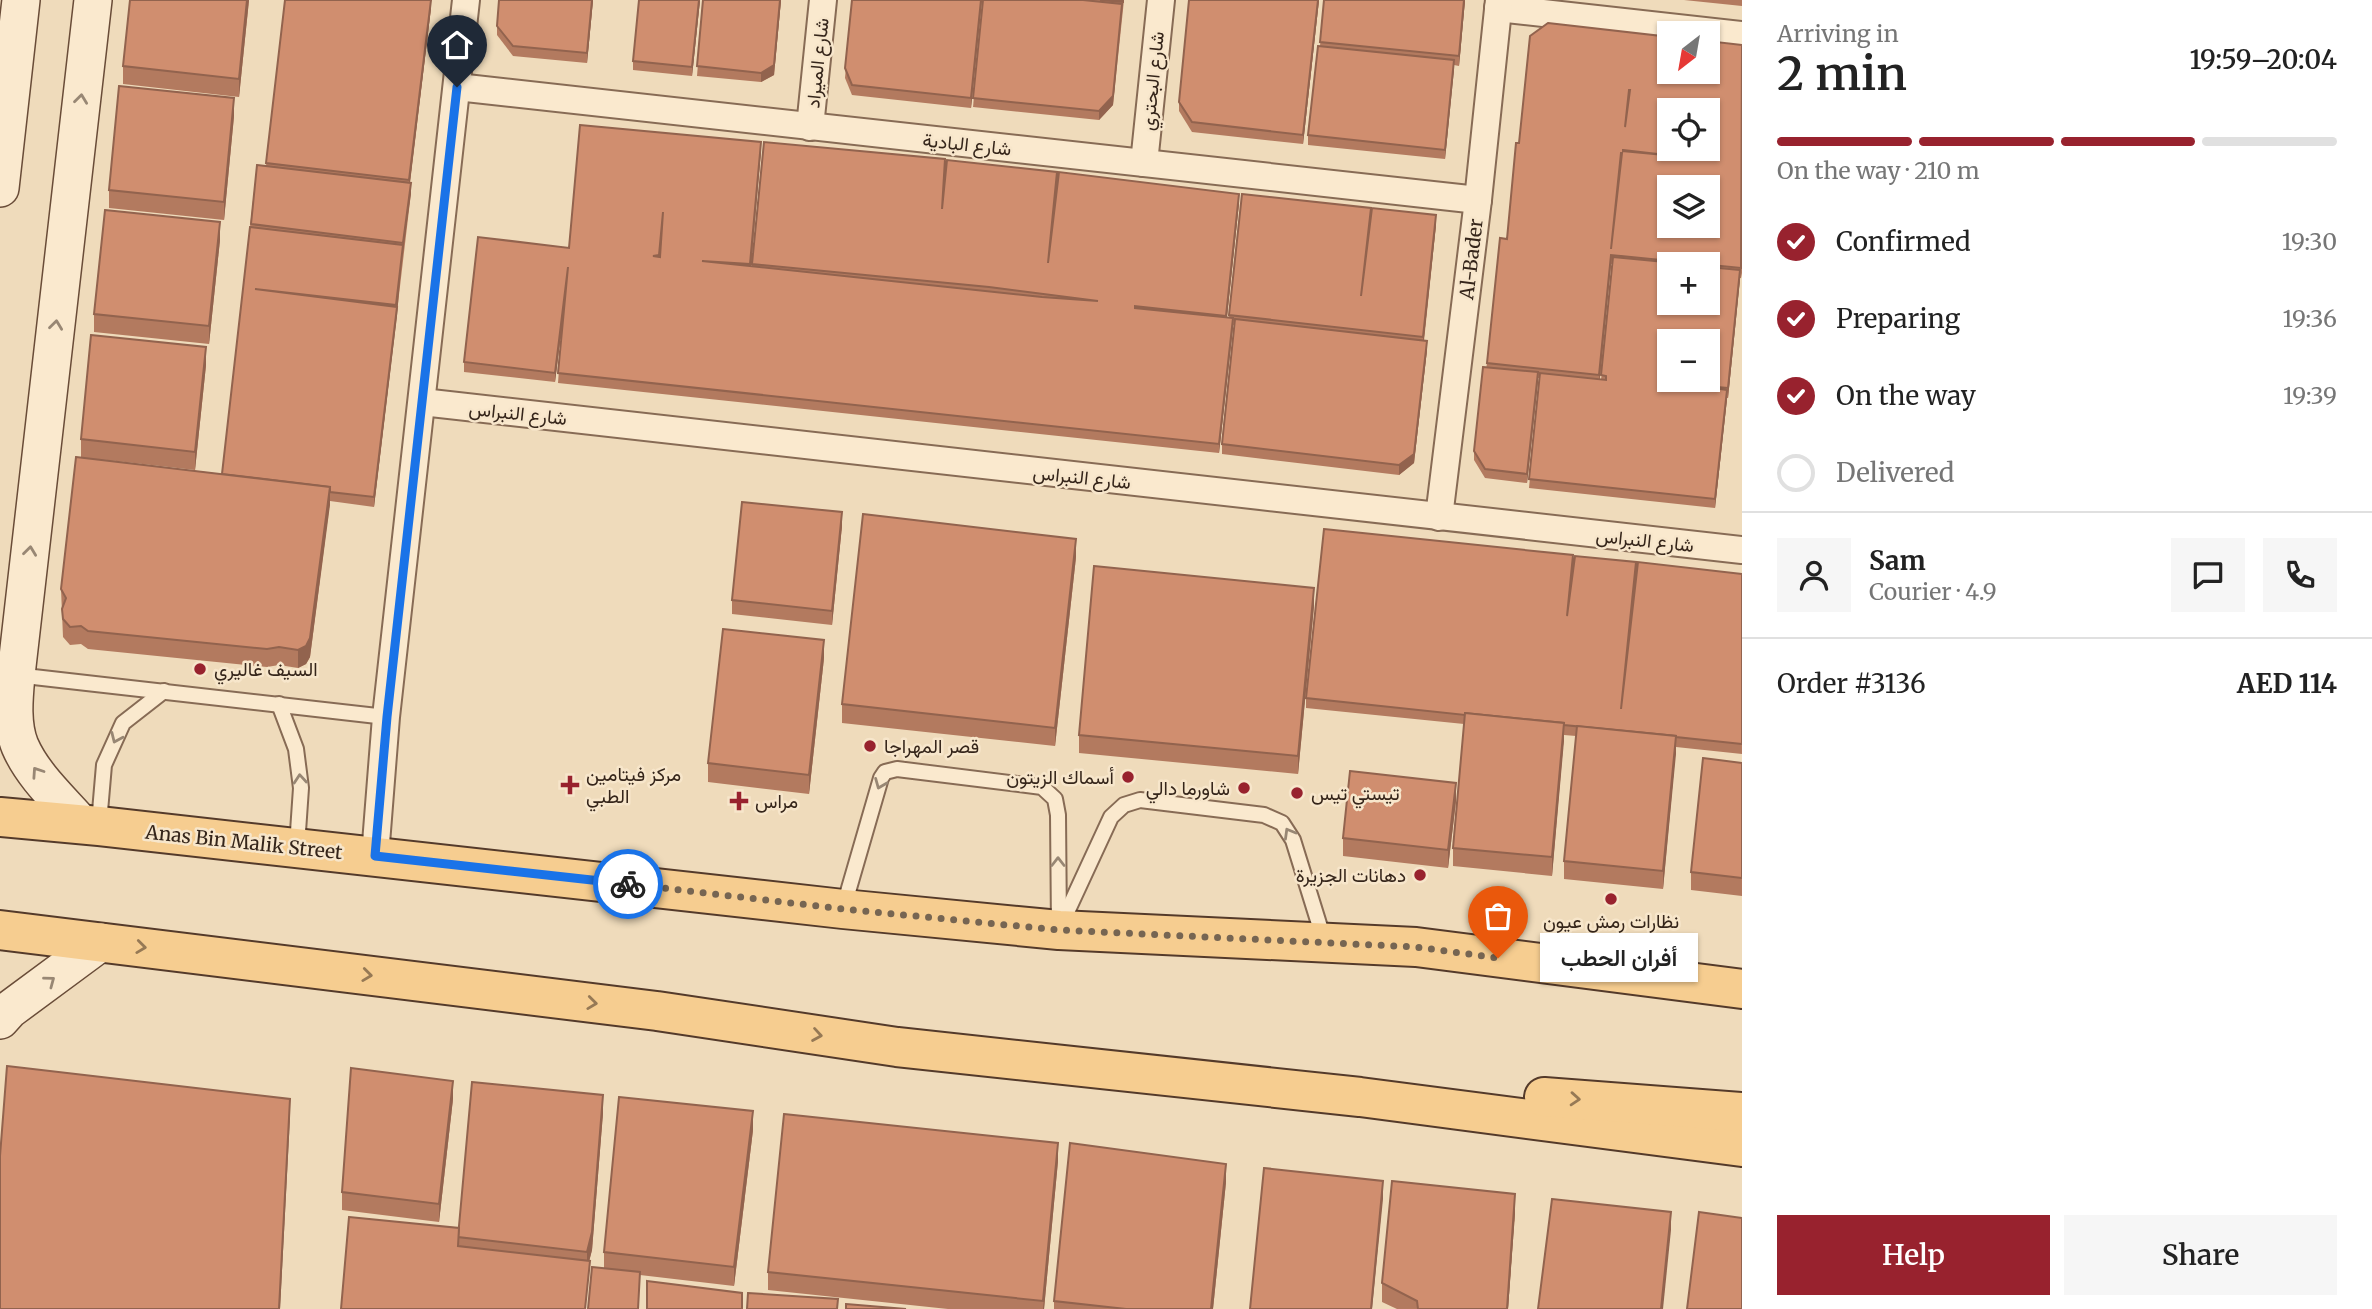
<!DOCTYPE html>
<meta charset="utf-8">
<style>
:root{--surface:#fff;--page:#f6f6f6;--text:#222;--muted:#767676;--line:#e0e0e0;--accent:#98222e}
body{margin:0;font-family:Merriweather,Vazirmatn,serif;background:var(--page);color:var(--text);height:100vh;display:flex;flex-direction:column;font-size:26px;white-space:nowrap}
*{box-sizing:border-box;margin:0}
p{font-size:23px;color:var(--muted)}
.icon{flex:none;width:38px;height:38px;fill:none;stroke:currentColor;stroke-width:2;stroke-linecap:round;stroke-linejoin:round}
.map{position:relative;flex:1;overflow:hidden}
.details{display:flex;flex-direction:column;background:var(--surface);width:630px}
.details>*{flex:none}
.needle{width:46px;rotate:211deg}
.tools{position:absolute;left:1657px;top:21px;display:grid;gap:14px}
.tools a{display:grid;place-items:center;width:63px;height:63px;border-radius:0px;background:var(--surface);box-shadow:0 2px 5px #0004;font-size:35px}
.pin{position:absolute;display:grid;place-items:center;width:60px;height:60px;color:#fff;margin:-72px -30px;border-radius:50% 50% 50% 0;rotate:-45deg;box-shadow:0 0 7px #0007}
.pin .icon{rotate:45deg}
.courier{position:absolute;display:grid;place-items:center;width:70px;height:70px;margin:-35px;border:5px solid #1a73e8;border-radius:50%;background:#fff;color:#222;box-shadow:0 2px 9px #0007}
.bubble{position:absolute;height:49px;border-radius:0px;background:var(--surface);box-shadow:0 2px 5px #0004;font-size:23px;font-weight:600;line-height:49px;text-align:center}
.overview em{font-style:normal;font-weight:600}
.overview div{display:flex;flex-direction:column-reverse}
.overview{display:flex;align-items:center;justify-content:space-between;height:119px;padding:0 35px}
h1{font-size:46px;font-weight:600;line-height:52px}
.bar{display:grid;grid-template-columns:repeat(4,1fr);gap:10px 7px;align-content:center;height:84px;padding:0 35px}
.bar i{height:9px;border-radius:5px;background:var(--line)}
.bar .current{background:var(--accent)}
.bar p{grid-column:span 4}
.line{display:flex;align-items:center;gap:18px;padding:0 35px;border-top:2px solid var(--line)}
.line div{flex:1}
.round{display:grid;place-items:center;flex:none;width:74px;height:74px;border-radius:0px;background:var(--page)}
ol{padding:0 35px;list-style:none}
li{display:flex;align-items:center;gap:21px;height:77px}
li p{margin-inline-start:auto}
li .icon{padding:7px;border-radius:50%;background:var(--accent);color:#fff;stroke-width:4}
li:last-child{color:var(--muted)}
li i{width:38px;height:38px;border:4px solid var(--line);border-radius:50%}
.primary-button{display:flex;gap:14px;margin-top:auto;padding:14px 35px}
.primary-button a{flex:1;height:80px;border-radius:0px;background:var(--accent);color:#fff;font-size:28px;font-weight:600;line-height:80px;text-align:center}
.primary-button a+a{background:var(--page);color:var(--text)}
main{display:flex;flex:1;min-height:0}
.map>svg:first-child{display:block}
</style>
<main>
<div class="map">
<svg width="1742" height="1309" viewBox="0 0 1742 1309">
<rect width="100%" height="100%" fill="#efdbbb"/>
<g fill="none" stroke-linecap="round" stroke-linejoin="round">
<g stroke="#876b55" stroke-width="18">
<g id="lane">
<polyline points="16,675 386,717"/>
<polyline points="279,704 296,749 301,788 297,846"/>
<polyline points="99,823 104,765 123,723 164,691"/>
<polyline points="843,909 881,778 885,772 897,769 1042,787 1055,799 1058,815 1059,928"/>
<polyline points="1061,925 1111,817 1124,805 1140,800 1264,815 1282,823 1293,840 1324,940"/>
</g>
</g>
<g stroke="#876b55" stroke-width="30">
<g id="street">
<polyline points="1498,8 1742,35"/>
<polyline points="457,87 1478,200"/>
<polyline points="810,127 823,0"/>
<polyline points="1144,163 1161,0"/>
<polyline points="422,402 1742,550"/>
<polyline points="1439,517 1478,200 1499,0"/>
<polyline points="375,856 386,717 466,0"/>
</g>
</g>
<g stroke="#694c38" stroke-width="40">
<g id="secondary">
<polyline points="0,188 21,0"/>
<path d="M81,824c-21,-24 -48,-48 -61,-78 -9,-22 -6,-49 -4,-71l77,-675"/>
<polyline points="0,1020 9,1010 101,942"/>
</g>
</g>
<g stroke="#543a2a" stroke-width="42">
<g id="primary">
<polyline points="0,817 99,826 843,909 1059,930 1416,947 1742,989"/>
<polyline points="0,930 657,1011 897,1047 1360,1097 1742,1147"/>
<polyline points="1544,1097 1742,1112"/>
</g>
</g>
<use href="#lane" stroke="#fae9ce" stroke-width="14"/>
<use href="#street" stroke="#fae9ce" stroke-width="26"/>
<use href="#secondary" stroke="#fae9ce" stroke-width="37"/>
<use href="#primary" stroke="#f6cd90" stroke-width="38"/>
</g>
<g fill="#b37a5f" fill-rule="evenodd">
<polygon points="130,0 249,0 239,97 123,84 123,66"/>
<polygon points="285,0 431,8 410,183 411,193 374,507 330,501 310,657 306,664 298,668 279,665 267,667 88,649 81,644 70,645 63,637 61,589 81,457 81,439 206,365 195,470 99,459 222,474 257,165 266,166"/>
<polygon points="593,0 587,63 513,56 497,35 497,26"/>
<polygon points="700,0 692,76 633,70 633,61"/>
<polygon points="703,0 781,0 774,75 761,82 697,76"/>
<polygon points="852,0 982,0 971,108 852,95 845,78"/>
<polygon points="983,0 1124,0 1113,105 1099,120 973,107"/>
<polygon points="1189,0 1319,0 1303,144 1192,132 1179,111 1179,102"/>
<polygon points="1324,0 1465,0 1459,66 1454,65 1445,159 1308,145 1308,135 1320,46"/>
<polygon points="1684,0 1742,0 1742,6"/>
<path d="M1530,36l212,9v228l-1,5h-1l-12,120h-1l-12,110 -186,-20 10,-110h-1l-11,105 -42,-5 -11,-18v-9l13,-88 20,-124 12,-96zM1611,264h1l-11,116 -1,-1zM1670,264h38v39z"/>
<polygon points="234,116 224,220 109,208 109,190"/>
<polygon points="764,142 945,168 944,193 1057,182 1052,226 1239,203 1227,318 1229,318 1242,194 1371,217 1436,225 1424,341 1427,350 1414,463 1399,475 1222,454 1222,444 1235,326 1233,325 1219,453 558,383 563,315 555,382 464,372 464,362 569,248 761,151 751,266 752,266"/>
<polygon points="220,240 209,344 94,332 94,314"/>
<polygon points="842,526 832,625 732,614 732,600"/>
<polygon points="1076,557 1055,746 842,723 842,704"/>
<polygon points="1573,565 1636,572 1631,625 1742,574 1742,754 1676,747 1663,889 1564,879 1564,861 1576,736 1564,735 1552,876 1453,866 1453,848 1464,724 1306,708 1306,698"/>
<polygon points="1314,606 1298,774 1079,753 1079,735"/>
<polygon points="824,658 809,794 708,782 708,763"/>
<polygon points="1742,763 1742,896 1691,890 1691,872"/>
<polygon points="1456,801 1448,868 1343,856 1343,838"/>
<polygon points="453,1099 439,1222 342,1210 342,1192"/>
<polygon points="603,1113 592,1250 589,1261 590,1270 341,1309 459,1228"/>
<polygon points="753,1130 734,1286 640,1275 640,1286 604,1268 604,1252"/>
<polygon points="1058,1161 1044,1309 948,1309 768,1290 768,1272"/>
<polygon points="1226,1182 1213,1309 1054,1309 1054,1301"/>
<polygon points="1515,1213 1508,1309 1397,1309 1382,1302 1382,1283"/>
</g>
<g fill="#92634e">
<polygon points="247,0 249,0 239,97 239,79"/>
<polygon points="431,0 431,8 409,190 409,180"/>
<polygon points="592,0 593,0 587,63 587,53"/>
<polygon points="699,0 700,0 692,76 692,67"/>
<polygon points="780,0 781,0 774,75 761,82 761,73"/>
<polygon points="981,0 982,0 971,108 971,98"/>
<polygon points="1318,0 1319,0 1303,144 1303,135"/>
<polygon points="1464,0 1465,0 1459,66 1459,56"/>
<polygon points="1122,4 1113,105 1099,120 1099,111"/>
<polygon points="1454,60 1454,70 1445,159 1445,150"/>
<polygon points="234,98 234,116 224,220 224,202"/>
<polygon points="761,142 761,151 750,273 750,264"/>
<polygon points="1621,153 1611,264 1599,384 1599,375"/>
<polygon points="411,183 411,193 403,252 403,243"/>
<polygon points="1239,194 1239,203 1226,325 1226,316"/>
<polygon points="1436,215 1436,225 1423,347 1423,337"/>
<polygon points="220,222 220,240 209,344 209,326"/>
<polygon points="403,245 397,316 374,507 374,497"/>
<polygon points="568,267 568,277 555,382 555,373"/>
<polygon points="1740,270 1740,279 1728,398 1728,388"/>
<polygon points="1233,318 1233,328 1219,453 1219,444"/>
<polygon points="1427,341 1427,350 1414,463 1399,475 1399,465"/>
<polygon points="206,347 206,365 195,470 195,452"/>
<polygon points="1538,372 1538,382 1527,483 1527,474"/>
<polygon points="1727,390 1727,399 1715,508 1715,499"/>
<polygon points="330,487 330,505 310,657 306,664 298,668 298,650"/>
<polygon points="842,512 842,526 832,625 832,611"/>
<polygon points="1076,539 1076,557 1055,746 1055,728"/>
<polygon points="1636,562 1636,572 1621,719"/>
<polygon points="1314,588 1314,606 1298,774 1298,756"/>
<polygon points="824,640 824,658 809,794 809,775"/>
<polygon points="1564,723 1564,741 1552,876 1552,857"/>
<polygon points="1676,736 1676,754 1663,889 1663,871"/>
<polygon points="1456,783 1456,801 1448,868 1448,850"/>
<polygon points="453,1081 453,1099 439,1222 439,1204"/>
<polygon points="603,1095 603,1113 592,1250 587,1270 587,1252"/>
<polygon points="290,1099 290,1117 280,1309 279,1309"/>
<polygon points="753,1111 753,1130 734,1286 734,1267"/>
<polygon points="1058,1143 1058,1161 1044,1309 1043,1309"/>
<polygon points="1226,1164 1226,1182 1213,1309 1211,1309"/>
<polygon points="1383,1181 1383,1199 1372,1309 1371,1309"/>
<polygon points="1515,1194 1515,1213 1508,1309 1507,1309"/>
<polygon points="1671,1212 1671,1230 1663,1309 1661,1309"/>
</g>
<g fill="#d08e6f" stroke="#92634e" stroke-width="2" fill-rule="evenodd">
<polygon points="130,0 247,0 239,79 123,66"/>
<polygon points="285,0 431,0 409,180 266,163"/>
<polygon points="499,0 592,0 587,53 513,46 497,26"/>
<polygon points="639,0 699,0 692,67 633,61"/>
<polygon points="703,0 780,0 774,65 761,73 697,66"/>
<polygon points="852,0 981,0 971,98 852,85 845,68"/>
<polygon points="983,0 1083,0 1122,4 1113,96 1099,111 973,98"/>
<polygon points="1100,0 1123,0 1123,2"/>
<polygon points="1189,0 1318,0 1303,135 1192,122 1179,102"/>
<polygon points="1324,0 1464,0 1459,56 1320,42"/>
<path d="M1548,23l122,14v35h38v-31l34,4 -1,223 -130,-13 -12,120 -112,-12 13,-125 7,1 9,-96h3l11,-107zM1629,90h1l-5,37zM1670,110h38v39h-38zM1623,150l52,6 -52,-5zM1621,153h1l-11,96zM1670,187h38v39h-38z"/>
<polygon points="1318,46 1454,60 1445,150 1308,135"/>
<polygon points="119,86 234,98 224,202 109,190"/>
<path d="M580,125l181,17 -11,122 -48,-3 340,36 56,4 -109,-14 -237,-23 12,-122 181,17 -3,50 5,-49 110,12 -9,91 11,-91 180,22 -13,122 -91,-10v2l98,10 -14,126 -661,-71 10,-106 -13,106 -91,-11 14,-125 91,11zM663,212l-3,45 -7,-1 6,-1z"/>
<polygon points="257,165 411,183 403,243 251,224"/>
<polygon points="1242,194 1371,208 1361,296 1372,208 1436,215 1423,337 1229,315"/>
<polygon points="105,210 220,222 209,326 94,314"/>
<polygon points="250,227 403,245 396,305 255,289 397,307 374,497 330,492 330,487 222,474"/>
<path d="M1613,257l73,7h-16v39h38v-36l32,3 -12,118 -34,-3 33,5 -12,109 -186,-20 11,-106 66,7v-4l-5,-1zM1670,341h38v39h-38z"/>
<polygon points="1235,319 1427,341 1414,454 1399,465 1222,444"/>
<polygon points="91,335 206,347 195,452 81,439"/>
<polygon points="1483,367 1538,372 1527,474 1485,469 1474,451"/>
<polygon points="76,457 330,487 310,638 306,646 298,650 279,647 267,649 88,631 81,626 70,627 63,619 62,609 66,598 61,589"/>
<polygon points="742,502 842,512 832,611 732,600"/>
<polygon points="863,514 1076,539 1055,728 842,704"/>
<polygon points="1324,529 1573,555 1567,616 1575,556 1636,562 1621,709 1638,562 1742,574 1742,744 1676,737 1676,736 1564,725 1564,723 1465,713 1465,715 1306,698"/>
<polygon points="1094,566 1314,588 1298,756 1079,735"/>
<polygon points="723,629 824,640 809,775 708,763"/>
<polygon points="1465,713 1564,723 1552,857 1453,848"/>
<polygon points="1577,726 1676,736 1663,871 1564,861"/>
<polygon points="1703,758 1742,763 1742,878 1691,872"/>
<polygon points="1350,771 1456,783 1448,850 1343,838"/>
<polygon points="7,1066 290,1099 279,1309 0,1309 0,1156"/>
<polygon points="351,1068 453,1081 439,1204 342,1192"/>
<polygon points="472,1082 603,1095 592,1232 587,1252 458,1237"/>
<polygon points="619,1097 753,1111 734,1267 604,1252"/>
<polygon points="784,1114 1058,1143 1043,1301 768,1272"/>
<polygon points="1070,1143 1226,1164 1211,1309 1126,1309 1054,1301"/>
<polygon points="1264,1168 1383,1181 1371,1309 1250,1309"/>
<polygon points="1392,1181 1515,1194 1507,1309 1418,1309 1417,1301 1382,1283"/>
<polygon points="1552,1199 1671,1212 1661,1309 1538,1309"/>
<polygon points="1699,1212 1742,1218 1742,1309 1687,1309"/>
<polygon points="349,1217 459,1228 458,1246 590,1261 585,1309 341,1309"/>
<polygon points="592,1267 640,1272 638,1309 588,1309"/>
<polygon points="647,1281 742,1293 742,1309 647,1309"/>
<polygon points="748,1293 838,1299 837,1309 747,1309"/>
<polygon points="846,1304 906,1309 846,1309"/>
</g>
<defs><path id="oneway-chevron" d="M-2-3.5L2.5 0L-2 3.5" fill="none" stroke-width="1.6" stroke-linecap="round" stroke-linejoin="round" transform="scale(1.75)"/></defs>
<g stroke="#988774">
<use href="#oneway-chevron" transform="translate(81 99) rotate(-83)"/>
<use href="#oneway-chevron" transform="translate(56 325) rotate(-83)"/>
<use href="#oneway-chevron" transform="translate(30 551) rotate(-83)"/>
<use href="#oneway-chevron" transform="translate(116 738) rotate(114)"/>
<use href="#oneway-chevron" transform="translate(37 772) rotate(-124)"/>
<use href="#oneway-chevron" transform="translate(300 779) rotate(-95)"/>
<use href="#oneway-chevron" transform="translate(880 784) rotate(112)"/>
<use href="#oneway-chevron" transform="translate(1289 833) rotate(-120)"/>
<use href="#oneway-chevron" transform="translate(1058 862) rotate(-90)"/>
<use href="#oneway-chevron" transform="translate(50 981) rotate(-37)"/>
</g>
<g stroke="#967955">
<use href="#oneway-chevron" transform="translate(141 947) rotate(7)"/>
<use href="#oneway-chevron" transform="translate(367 975) rotate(7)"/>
<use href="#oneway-chevron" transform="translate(592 1003) rotate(7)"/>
<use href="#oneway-chevron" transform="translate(817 1035) rotate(9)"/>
<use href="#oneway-chevron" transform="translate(1575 1099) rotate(4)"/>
</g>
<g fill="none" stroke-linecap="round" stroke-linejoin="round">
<polyline stroke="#766552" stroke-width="7" stroke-dasharray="0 12.6" points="628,884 843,909 1059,930 1416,947 1498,958"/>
<polyline stroke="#1a73e8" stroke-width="9" points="457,87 387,717 375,856 628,884"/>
</g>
<g fill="#98222e" stroke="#f7e6cb" stroke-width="2.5">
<circle cx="200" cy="669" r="7"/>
<circle cx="870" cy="746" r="7"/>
<circle cx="1128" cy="777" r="7"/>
<path d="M566.5 774.5h7v7h7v7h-7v7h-7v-7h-7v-7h7z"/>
<circle cx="1244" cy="788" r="7"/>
<circle cx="1297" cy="793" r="7"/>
<path d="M735.5 790.5h7v7h7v7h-7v7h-7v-7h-7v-7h7z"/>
<circle cx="1420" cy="875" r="7"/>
<circle cx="1611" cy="899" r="7"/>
</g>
<g text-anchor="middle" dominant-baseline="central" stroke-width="5" stroke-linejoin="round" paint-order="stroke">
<g font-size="19" fill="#35251a" stroke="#f7e6cb">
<text transform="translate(817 63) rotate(-84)">شارع الميراد</text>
<text transform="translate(1152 81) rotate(-84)">شارع البحتري</text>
<text transform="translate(967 144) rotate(6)">شارع البادية</text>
<text transform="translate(1471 259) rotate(-83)">Al-Bader</text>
<text transform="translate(518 413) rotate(6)">شارع النبراس</text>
<text transform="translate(1082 477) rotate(6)">شارع النبراس</text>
<text transform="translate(1645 540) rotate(6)">شارع النبراس</text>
<text transform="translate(244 842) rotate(6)">Anas Bin Malik Street</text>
</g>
<g font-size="19" fill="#35251a" stroke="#f7e6cb" text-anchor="start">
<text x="214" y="669">السيف غاليري</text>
<text x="884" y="746">قصر المهراجا</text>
<text x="586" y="774">مركز فيتامين<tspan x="586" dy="22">الطبي</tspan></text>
<text x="1114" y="777" text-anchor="end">أسماك الزيتون</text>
<text x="1230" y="788" text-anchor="end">شاورما دالي</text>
<text x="1311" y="793">تيستي تيس</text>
<text x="755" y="801">مراس</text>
<text x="1406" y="875" text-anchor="end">دهانات الجزيرة</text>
<text x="1611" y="921" text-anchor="middle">نظارات رمش عيون</text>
</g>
</g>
</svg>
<div class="tools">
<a><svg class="needle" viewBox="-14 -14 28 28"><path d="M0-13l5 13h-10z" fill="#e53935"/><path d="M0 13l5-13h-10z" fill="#767676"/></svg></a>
<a><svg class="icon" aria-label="locate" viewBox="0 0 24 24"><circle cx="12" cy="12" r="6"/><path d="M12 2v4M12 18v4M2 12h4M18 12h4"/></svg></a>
<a><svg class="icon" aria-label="layers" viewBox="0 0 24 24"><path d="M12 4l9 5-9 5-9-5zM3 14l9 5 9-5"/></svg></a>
<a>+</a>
<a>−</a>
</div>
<div class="pin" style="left:1498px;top:958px;background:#ea580c"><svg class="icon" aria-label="bag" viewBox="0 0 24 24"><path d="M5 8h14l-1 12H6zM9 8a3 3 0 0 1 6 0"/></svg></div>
<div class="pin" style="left:457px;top:87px;background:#1f2937"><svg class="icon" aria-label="home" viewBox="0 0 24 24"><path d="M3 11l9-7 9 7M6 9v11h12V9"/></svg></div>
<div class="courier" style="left:628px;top:884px"><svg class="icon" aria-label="bike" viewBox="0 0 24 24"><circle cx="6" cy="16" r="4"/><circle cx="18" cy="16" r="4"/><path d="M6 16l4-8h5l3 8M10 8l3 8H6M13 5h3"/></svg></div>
<div class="bubble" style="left:1540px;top:933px;width:158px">أفران الحطب</div>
</div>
<section class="details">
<div class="overview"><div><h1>2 min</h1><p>Arriving in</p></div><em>19:59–20:04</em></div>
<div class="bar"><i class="current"></i><i class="current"></i><i class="current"></i><i></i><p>On the way · 210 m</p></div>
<ol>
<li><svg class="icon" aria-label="check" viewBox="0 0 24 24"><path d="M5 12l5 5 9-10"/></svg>Confirmed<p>19:30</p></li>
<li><svg class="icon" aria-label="check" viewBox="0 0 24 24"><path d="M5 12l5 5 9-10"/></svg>Preparing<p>19:36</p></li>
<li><svg class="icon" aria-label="check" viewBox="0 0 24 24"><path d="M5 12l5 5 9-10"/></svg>On the way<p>19:39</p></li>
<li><i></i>Delivered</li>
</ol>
<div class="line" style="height:126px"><a class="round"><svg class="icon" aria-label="person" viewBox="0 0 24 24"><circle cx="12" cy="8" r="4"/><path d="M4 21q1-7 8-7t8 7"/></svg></a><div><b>Sam</b><p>Courier · 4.9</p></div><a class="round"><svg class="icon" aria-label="chat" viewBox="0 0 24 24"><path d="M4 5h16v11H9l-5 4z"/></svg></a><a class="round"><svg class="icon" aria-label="phone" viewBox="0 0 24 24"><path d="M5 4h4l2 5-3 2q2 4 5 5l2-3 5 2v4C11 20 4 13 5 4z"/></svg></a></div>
<div class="line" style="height:91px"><div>Order #3136</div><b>AED 114</b></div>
<div class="primary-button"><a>Help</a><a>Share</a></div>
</section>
</main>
